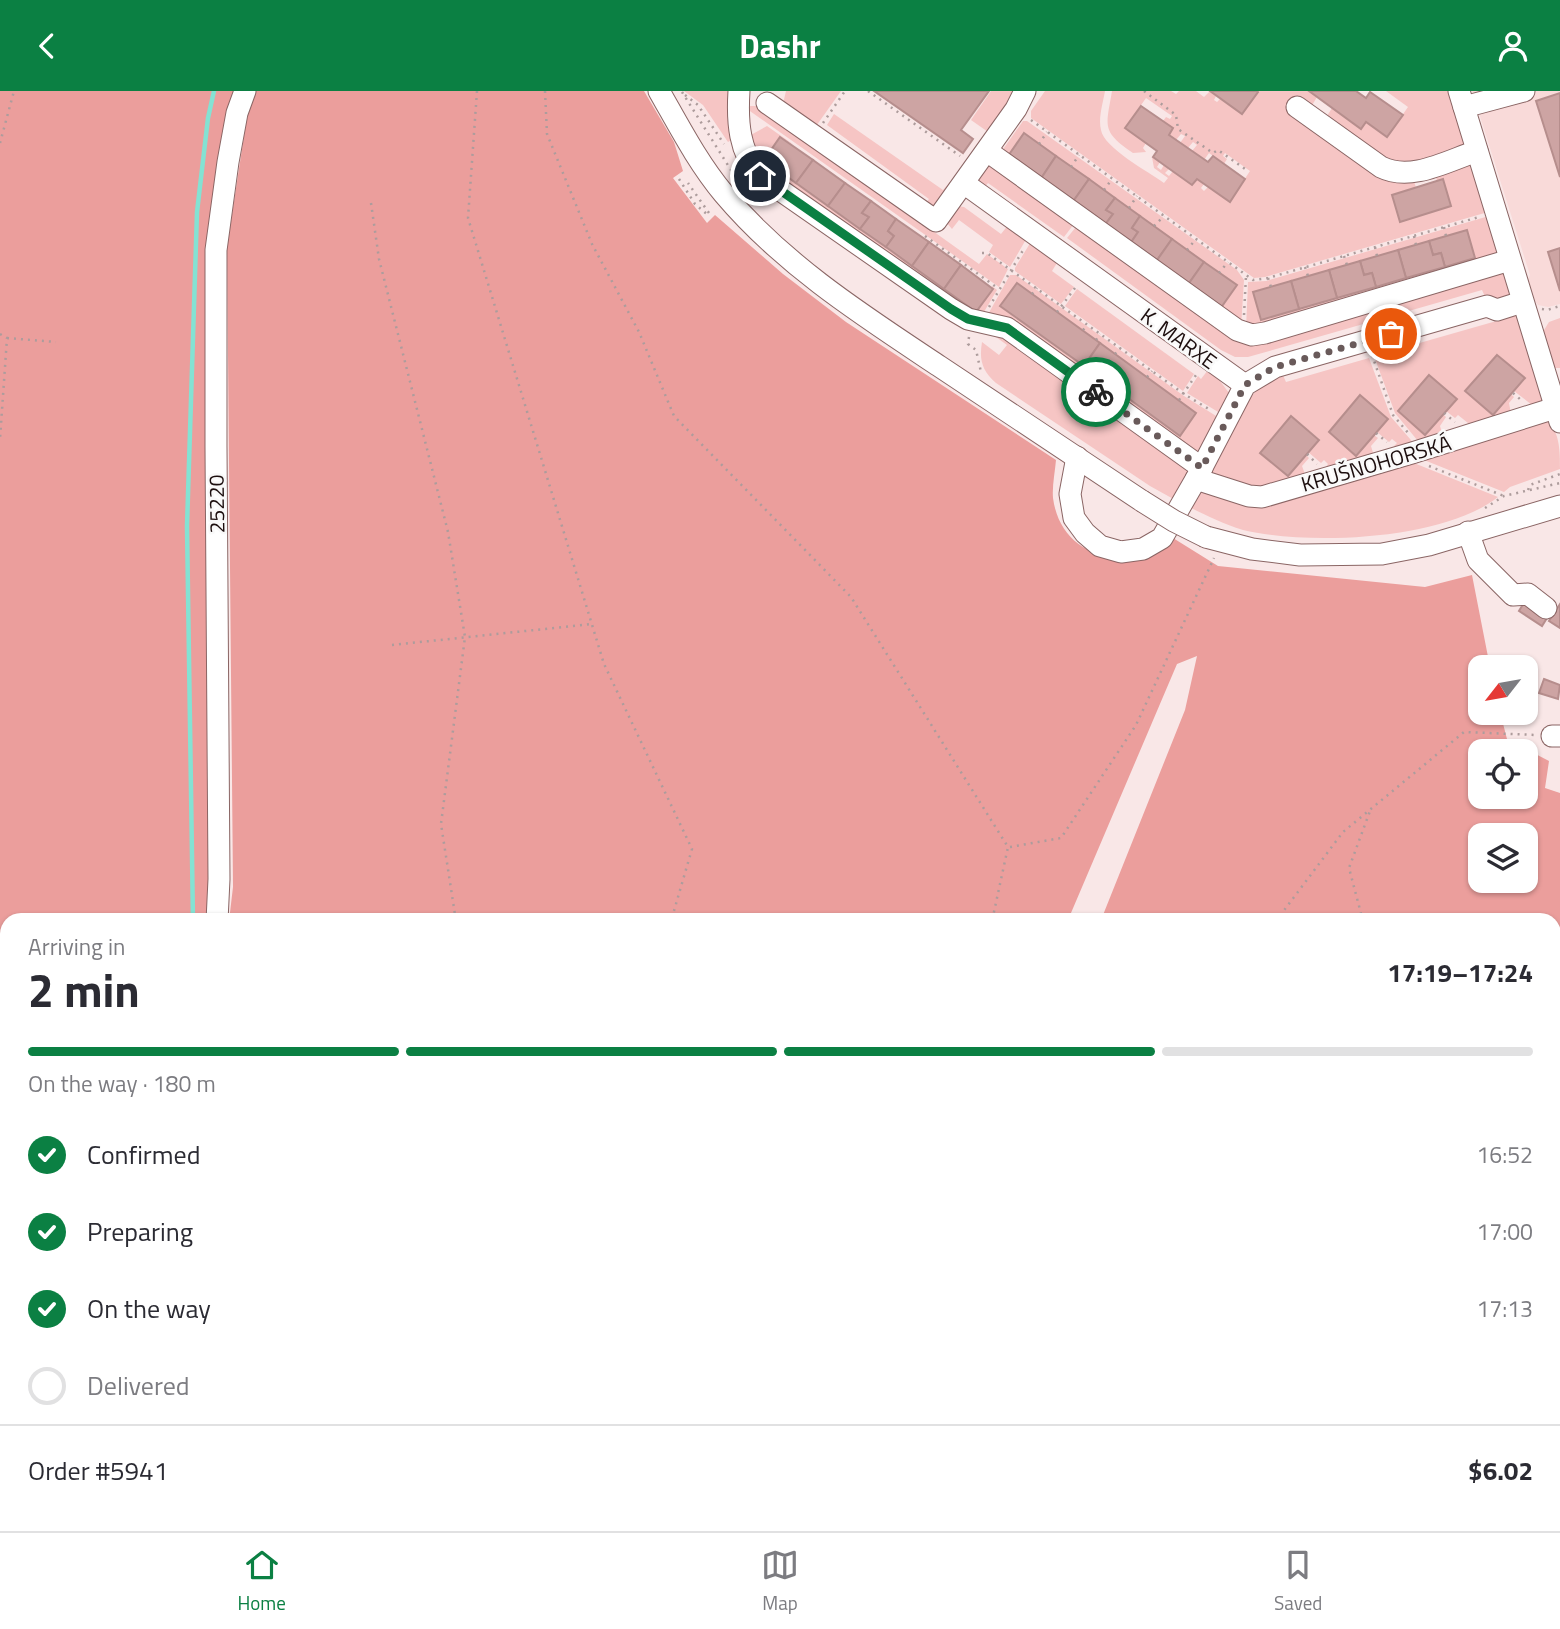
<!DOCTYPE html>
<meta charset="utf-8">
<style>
:root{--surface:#fff;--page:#f2f2f3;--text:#2b2b33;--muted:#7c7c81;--line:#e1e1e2;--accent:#0b8043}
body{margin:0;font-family:"Titillium Web",sans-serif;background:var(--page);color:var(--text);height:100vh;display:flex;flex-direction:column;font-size:26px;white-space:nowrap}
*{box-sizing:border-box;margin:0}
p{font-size:23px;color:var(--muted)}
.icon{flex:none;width:38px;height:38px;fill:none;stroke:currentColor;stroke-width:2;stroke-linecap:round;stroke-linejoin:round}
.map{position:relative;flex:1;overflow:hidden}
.details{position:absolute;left:0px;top:822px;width:1561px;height:618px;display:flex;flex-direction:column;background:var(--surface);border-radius:21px 21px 0 0;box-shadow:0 2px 5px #0004}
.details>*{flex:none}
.needle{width:46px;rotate:239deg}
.fabs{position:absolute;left:1468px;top:564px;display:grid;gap:14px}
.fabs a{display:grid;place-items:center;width:70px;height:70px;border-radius:14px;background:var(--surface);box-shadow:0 2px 5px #0004;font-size:35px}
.pin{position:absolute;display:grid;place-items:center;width:60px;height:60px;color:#fff;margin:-30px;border:4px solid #fff;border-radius:50%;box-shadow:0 2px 7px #0007}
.courier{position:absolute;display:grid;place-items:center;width:70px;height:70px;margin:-35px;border:5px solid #0b8043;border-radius:50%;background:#fff;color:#222;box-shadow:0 2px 9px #0007}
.overview em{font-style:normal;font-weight:700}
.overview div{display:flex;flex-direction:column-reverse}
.overview{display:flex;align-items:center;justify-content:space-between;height:119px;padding:0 28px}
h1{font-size:46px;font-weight:700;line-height:52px}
.bar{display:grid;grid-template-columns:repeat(4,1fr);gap:10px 7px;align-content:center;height:84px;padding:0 28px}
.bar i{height:9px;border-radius:5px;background:var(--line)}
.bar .selected{background:var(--accent)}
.bar p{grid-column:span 4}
.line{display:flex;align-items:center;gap:18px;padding:0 28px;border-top:2px solid var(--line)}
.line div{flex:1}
ol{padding:0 28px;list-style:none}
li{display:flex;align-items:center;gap:21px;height:77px}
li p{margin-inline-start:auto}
li .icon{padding:7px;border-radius:50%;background:var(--accent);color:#fff;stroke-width:4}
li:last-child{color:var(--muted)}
li i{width:38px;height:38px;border:4px solid var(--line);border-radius:50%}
header{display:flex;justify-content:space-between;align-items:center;height:91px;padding:0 28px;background:var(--accent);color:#fff;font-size:32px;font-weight:700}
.dock{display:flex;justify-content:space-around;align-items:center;height:98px;border-top:2px solid var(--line);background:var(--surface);font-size:19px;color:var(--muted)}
.dock a{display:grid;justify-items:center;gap:4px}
.dock .selected{color:var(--accent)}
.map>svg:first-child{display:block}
</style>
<header><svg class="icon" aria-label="back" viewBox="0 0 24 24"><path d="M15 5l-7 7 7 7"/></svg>Dashr<svg class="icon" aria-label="person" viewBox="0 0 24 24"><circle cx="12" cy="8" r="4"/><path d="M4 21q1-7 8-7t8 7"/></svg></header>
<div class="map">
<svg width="1560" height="1440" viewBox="0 0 1560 1440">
<rect width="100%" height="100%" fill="#f9e7e7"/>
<polygon fill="#f9dad9" points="1472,0 1560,0 1560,213 1548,216 1538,214 1532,207 1527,191 1530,184"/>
<g fill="#f6c5c4">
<polygon points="684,0 730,0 736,46 728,51 703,14"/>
<polygon points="786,0 841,0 814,38 782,17"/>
<polygon points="991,0 1016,0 991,43 971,29"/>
<path d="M1045,0h60c-2,12 -7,27 -4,39 3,18 48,42 63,53l4,-5 -14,-10 -2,-11 8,5 -3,5 4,3 3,-5 5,4 -4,4 4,3 4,-5 19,14 5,-6 7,5 -3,4 3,3 4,-4 22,14 20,-30 -25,-18 -2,3 4,3 -3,5 -15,-11 -5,7 -12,-9 5,-6 -4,-3 -5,6 -8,-5 5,-7 -4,-2 -5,6 -7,-5 4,-7 -10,-7 3,-4 4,2 2,-3 -26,-18 -21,30 21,15 -3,5 3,4 -13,1c-32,-22 -27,-26 -21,-62h59l5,3 3,-3h17l8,6 6,-6 6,5 -2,4 3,2 3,-3 22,15 16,-23h51l8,6 -6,10 102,70 3,11 -24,7 8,26 51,-15 -8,-26 -6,1 -2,-8 36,-12 17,51 -223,65 -11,1 -223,-160v-7z"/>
<polygon points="1386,0 1454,0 1467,54 1400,78 1327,25 1332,17 1366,31 1387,46 1408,16"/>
<polygon points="750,15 758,15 979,173 987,163 1008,178 999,196 747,18"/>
<polygon points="834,23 943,99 950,91 952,93 939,115 922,117 929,108 827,34"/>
<polygon points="1023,30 1027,30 1237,179 1244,189 1241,237 999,64"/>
<polygon points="767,35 794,54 780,46 764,69 976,221 992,198 992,195 997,199 981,226 765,80 747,46"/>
<polygon points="990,71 1077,129 1064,146 988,92 982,99 976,88"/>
<polygon points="957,115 964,116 1001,143 1009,133 1028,145 1010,176 989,161 993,154 959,129 952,138 946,131"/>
<polygon points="1489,125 1498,161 1489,172 1246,238 1248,191 1266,190"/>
<polygon points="1080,131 1231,239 1504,179 1512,205 1504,212 1487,210 1482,199 1248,266 1235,266 1221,259 1067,147"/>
<polygon points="1032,149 1060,167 1052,180 1074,196 1061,213 1015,180 1015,177"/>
<polygon points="1010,184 1016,184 1184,305 1221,328 1202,360 1197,361 986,227"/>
<polygon points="1077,198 1194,283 1183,300 1065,215"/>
<polygon points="1520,219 1545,305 1542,311 1532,314 1514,300 1524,287 1497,264 1466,300 1493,324 1511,303 1514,306 1509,312 1511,323 1466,336 1468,332 1458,324 1455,327 1446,320 1456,307 1429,284 1398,320 1425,344 1443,323 1446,326 1440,335 1443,345 1422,355 1395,322 1374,265 1500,229"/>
<polygon points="1560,227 1560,277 1550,277 1541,244 1549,231"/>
<path d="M995,238l194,141 1,6 -13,25 -27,-15 -154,-103c-14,-12 -17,-23 -14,-41l17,13 8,-10 -18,-13z"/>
<polygon points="1369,267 1391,326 1417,356 1398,358 1394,355 1397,352 1392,348 1389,351 1377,341 1388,328 1360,305 1329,341 1356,365 1374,344 1378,347 1371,355 1374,365 1326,376 1328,373 1324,369 1321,372 1308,361 1319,348 1291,325 1260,362 1288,385 1306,364 1309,367 1302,375 1306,386 1259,401 1209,381 1248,310 1259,296 1282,282 1286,291"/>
<polygon points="1208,279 1217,286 1229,302 1223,324 1187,302 1198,285 1201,288"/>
<path d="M1544,328c16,10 16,31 16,50l-50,18 -6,5 -90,-36z"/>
<path d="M1404,368l94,38c-54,43 -189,49 -255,33 -20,-6 -35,-14 -54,-23l8,-14 7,-3 48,9z"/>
</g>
<g fill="#eb9e9c" fill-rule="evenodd">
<polygon points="0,0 238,0 218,104 205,200 205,375 211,790 208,829 7,830 7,1433 43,1433 41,1440 0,1440"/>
<path d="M254,0h390l30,51 9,29 -10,7 34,45 8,-8 68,59 63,48 210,138c-1,12 -4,26 -3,38 5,37 31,58 67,59 26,1 34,1 53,-19l45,28 207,21 47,-12 18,92h-10v45h20l7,27 42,22 -4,27 15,5v738h-891l7,-7h878v-603l-453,-1 84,-210 12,-54 -20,8 -109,256 -839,1 4,-34 -6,-640 19,-124zM1480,660h46v45h-46zM1480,744h46v45h-46z"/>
<polygon points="66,1433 383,1433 381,1440 63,1440"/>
</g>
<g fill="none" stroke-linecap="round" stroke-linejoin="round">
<g stroke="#84e2d3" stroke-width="4.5">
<polyline points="193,830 187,435 197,121 208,27 214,0"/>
<polyline points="24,1440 26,1433"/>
</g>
</g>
<g fill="#cda4a3" stroke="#b68e8d" stroke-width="2">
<polygon points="874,0 989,0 961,39 973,48 963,62"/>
<polygon points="1210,0 1257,0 1258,1 1242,23"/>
<polygon points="1309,0 1356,0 1366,7 1370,1 1403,24 1387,46 1366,31 1361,38"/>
<polygon points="1560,2 1560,86 1536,10"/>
<polygon points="1141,15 1173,37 1169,44 1208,71 1213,65 1245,88 1230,111 1197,88 1192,94 1164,74 1153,66 1157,60 1125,37"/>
<polygon points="1024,42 1056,65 1040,89 1008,65"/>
<polygon points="780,46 813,69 796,92 764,69"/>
<polygon points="1056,65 1089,88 1072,112 1040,89"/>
<polygon points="813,69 845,92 828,115 796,92"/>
<polygon points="1089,88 1115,107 1106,119 1113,123 1104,135 1072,112"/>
<polygon points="1443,88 1451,115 1400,131 1392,104"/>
<polygon points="845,92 871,110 862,122 869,126 860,138 828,115"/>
<polygon points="1115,107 1140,125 1132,137 1138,141 1130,153 1104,135 1113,123 1106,119"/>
<polygon points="871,110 896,128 888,140 894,145 886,156 860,138 869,126 862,122"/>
<polygon points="1140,125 1172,148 1155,172 1130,153 1138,141 1132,137"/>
<polygon points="896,128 929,151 912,175 886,156 894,145 888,140"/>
<polygon points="1467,139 1475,167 1445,176 1441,162 1433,164 1429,150"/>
<polygon points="1172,148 1204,171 1187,195 1155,172"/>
<polygon points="1429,150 1433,164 1441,162 1445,176 1406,187 1398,159"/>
<polygon points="929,151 961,174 944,198 912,175"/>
<polygon points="1560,157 1560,200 1548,161"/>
<polygon points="1398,159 1406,187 1376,196 1372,182 1364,184 1360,170"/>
<polygon points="1360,170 1364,184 1372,182 1376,196 1337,207 1329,179"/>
<polygon points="1204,171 1237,194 1220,218 1187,195"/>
<polygon points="961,174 993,198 976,221 944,198"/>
<polygon points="1329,179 1337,207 1299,218 1291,190"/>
<polygon points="1291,190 1299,218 1261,229 1253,201"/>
<polygon points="1017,192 1100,252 1084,275 1000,215"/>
<polygon points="1100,252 1196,322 1180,345 1084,275"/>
<polygon points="1497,264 1525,287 1493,324 1465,300"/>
<polygon points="1429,284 1457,308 1425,344 1398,320"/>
<polygon points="1360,304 1388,328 1356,365 1329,341"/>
<polygon points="1291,325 1319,349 1288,385 1260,362"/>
<polygon points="1525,510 1547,527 1542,535 1519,520"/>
<polygon points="1560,513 1560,537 1549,530"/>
<polygon points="1544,588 1560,594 1558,608 1539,602"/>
</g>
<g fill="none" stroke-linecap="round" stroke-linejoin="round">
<g stroke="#8a6564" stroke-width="23">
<g id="minor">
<path d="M659,0c20,35 39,72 65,103 60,71 138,121 215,172 67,45 135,90 203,135"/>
<path d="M739,0c-2,31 0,61 21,85l191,133 17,10 39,9 195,140"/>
<polyline points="1459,0 1560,331"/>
<polyline points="767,12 936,130 1016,18 1025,0"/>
<path d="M1297,16l84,60c30,15 66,-6 96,-16"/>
<polyline points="1464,16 1524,0"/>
<polyline points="987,60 1237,239 1252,244 1265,242 1510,169"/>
<polyline points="965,93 1245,294"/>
<polyline points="1077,366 1070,403 1074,427 1085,442 1100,455 1121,461 1143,458 1162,447 1196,388 1245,294 1275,276 1487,215 1497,219 1522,211"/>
<polyline points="1196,388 1249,405 1262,406 1412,362 1555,317"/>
<polyline points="1468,441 1478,469 1513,504 1528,503 1546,517"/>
<polyline points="1206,446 1252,458 1300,464 1382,463 1429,454 1560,415"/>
<polyline points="1552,645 1560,645"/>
<polyline points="217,830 219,788 216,356 216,159 228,71 237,22 245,0"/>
<polyline points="52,1440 54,1433"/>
</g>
</g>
<g stroke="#ad9c9c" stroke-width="2.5" stroke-dasharray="2 5" stroke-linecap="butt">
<polyline points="477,0 468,127 604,573 692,758 671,830"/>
<polyline points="545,0 547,43 592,153 639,241 674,325 851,506 1008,756 992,830"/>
<polyline points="868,0 960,65"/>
<polyline points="1144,0 1176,24 1178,38 1213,62 1218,59 1248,80"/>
<polyline points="682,1 736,87"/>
<polyline points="685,4 698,14 724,53"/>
<polyline points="1031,29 1253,189 1268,187 1479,126"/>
<polyline points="823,32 845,0"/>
<polyline points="0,52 14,0"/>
<polyline points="1039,53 1047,41"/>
<polyline points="1071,76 1079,64"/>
<polyline points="679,88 695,113 708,124 709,122 688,92"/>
<polyline points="1104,99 1112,88"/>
<polyline points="371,112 379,168 448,441 465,546 441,733 456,830"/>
<polyline points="1129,117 1137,105"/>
<polyline points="1154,135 1164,125"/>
<polyline points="1444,136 1446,145"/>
<polyline points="925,145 999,198"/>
<polyline points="1414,145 1416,154"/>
<polyline points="1375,156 1377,165"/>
<polyline points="1187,159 1196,148"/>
<polyline points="982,162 987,162 1184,303 1212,320"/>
<polyline points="1344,165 1347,174"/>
<polyline points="1305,176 1308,185"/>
<polyline points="1219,182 1228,171"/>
<polyline points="1268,187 1271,196"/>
<polyline points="1032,203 1037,197"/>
<polyline points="989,216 1025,156"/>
<polyline points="1542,218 1547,219 1560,215"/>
<polyline points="1057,221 1075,197"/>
<polyline points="1244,224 1246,185"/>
<polyline points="1083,239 1087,234"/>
<polyline points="0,243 7,247 0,348"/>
<polyline points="969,246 968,253 976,259 981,281"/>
<polyline points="7,247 56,251"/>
<polyline points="1096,249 1100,243"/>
<polyline points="1115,263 1120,257"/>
<polyline points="1372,264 1393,324 1409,343"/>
<polyline points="1147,286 1152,280"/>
<polyline points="1513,302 1521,309"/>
<polyline points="1179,309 1196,284"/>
<polyline points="1444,322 1455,331"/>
<polyline points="1376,342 1387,351"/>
<polyline points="1307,363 1317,373"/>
<polyline points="1429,375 1504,405"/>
<polyline points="1528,399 1530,394 1560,383"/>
<polyline points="1485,417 1504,405 1560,392"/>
<polyline points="392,554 592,533"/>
<polyline points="1010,756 1061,747 1136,634 1214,467"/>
<polyline points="1276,830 1343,741 1464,641 1536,644"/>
<polyline points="1363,830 1349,777 1370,720"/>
<polyline points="0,845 7,852"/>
<polyline points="1554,888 1560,892"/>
<polyline points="0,948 7,951"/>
<polyline points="0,996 7,1004"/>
<polyline points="0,1027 7,1040"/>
<polyline points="0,1381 7,1373"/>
<polyline points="140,1433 143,1440"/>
<polyline points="443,1433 444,1440"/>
<polyline points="867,1433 870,1440"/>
<polyline points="4,1440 8,1433"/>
<polyline points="80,1440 87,1433"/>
<polyline points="402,1440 403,1433"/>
<polyline points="488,1440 498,1433"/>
<polyline points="880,1440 897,1433"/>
<polyline points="1287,1440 1291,1433"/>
</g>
<use href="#minor" stroke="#fff" stroke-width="21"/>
<g stroke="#8a6564" stroke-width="23" stroke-linecap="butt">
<polyline id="minor-bridge" points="1142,410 1174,430 1206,446"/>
</g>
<use href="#minor-bridge" stroke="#fff" stroke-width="21"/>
</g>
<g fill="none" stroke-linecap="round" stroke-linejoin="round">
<polyline stroke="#695a5a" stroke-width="7" stroke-dasharray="0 12.6" points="1096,301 1202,377 1245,294 1275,276 1391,243"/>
<polyline stroke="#0b8043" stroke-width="9" points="760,85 951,218 968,228 1007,237 1096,301"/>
</g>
<g text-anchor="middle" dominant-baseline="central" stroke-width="5" stroke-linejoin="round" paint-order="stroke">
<g font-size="21" fill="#1c0e0e" stroke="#f9f9f9">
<text transform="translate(1179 247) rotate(36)">K. MARXE</text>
<text transform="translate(1376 372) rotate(-16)">KRUŠNOHORSKÁ</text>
<text transform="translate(216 413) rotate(-91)">25220</text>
</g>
</g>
</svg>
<div class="fabs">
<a><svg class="needle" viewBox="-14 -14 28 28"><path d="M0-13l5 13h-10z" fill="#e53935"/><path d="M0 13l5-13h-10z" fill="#7c7c81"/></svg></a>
<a><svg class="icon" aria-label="locate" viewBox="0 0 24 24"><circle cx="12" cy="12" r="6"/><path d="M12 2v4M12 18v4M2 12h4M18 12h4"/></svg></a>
<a><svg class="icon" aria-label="layers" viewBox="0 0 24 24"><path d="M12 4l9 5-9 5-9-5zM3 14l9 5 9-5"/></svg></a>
</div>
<div class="pin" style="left:1391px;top:243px;background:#ea580c"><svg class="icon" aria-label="bag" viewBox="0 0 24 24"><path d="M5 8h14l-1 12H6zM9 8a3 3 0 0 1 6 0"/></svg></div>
<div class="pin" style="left:760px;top:85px;background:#1f2937"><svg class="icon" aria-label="home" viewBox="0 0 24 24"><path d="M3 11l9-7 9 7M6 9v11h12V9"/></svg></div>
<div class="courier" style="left:1096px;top:301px"><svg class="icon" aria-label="bike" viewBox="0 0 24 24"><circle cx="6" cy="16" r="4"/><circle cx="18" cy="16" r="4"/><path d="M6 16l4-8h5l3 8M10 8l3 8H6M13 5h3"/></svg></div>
<section class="details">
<div class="overview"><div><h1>2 min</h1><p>Arriving in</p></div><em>17:19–17:24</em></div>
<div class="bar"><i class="selected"></i><i class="selected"></i><i class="selected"></i><i></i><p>On the way · 180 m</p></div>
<ol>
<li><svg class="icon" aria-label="check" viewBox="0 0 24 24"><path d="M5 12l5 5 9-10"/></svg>Confirmed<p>16:52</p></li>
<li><svg class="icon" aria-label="check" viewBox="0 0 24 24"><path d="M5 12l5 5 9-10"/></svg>Preparing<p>17:00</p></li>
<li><svg class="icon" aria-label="check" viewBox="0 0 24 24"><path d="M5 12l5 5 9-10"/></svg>On the way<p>17:13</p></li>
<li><i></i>Delivered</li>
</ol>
<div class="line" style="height:91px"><div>Order #5941</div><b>$6.02</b></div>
</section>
</div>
<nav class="dock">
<a class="selected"><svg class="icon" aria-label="home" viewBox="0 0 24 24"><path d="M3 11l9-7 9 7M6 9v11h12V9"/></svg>Home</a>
<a><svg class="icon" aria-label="map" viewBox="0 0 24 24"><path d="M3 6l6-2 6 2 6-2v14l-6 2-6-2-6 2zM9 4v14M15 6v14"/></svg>Map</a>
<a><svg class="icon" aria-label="saved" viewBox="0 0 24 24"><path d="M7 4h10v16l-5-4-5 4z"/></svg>Saved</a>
</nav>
